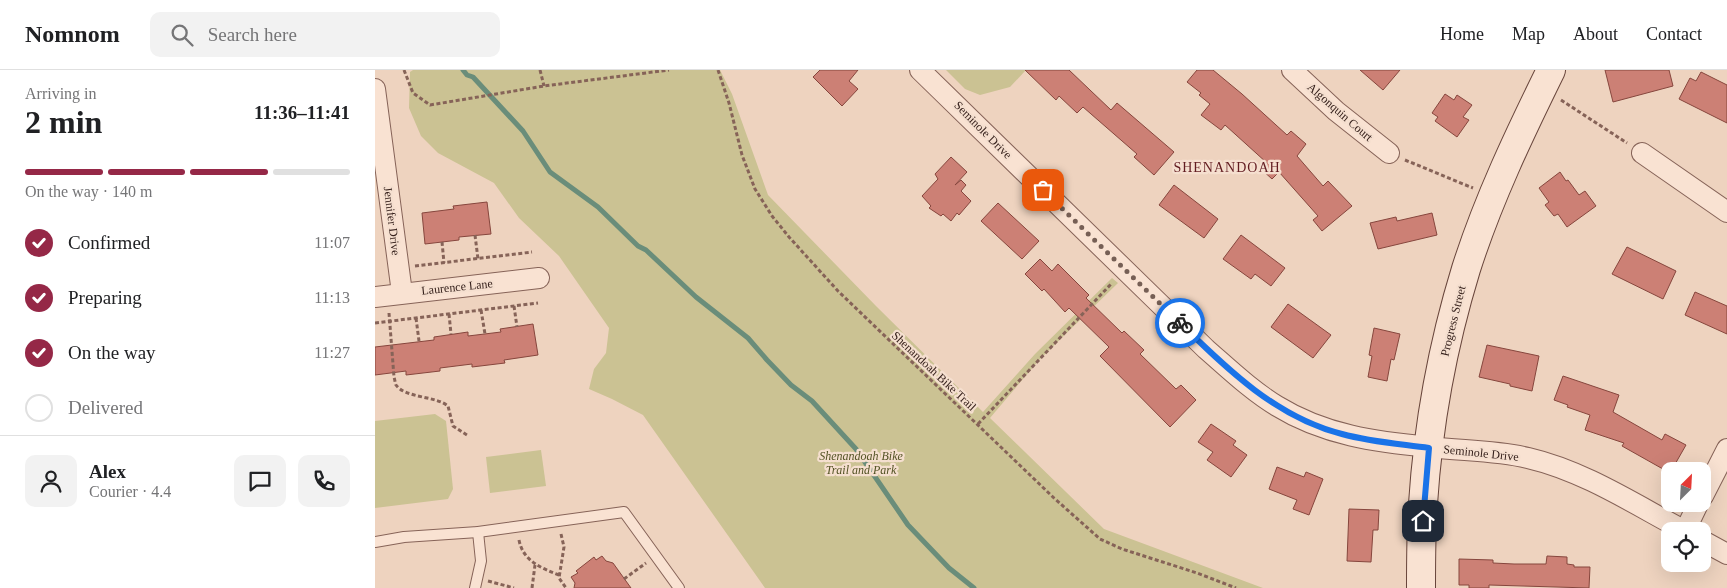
<!DOCTYPE html>
<meta charset="utf-8">
<style>
:root{--surface:#fff;--page:#f2f2f2;--text:#202124;--muted:#757577;--line:#e0e0e0;--accent:#952847}
body{margin:0;font-family:"Times New Roman",serif;background:var(--page);color:var(--text);height:100vh;display:flex;flex-direction:column;font-size:19px;white-space:nowrap}
*{box-sizing:border-box;margin:0}
p{font-size:16px;color:var(--muted)}
.icon{flex:none;width:28px;height:28px;fill:none;stroke:currentColor;stroke-width:2;stroke-linecap:round;stroke-linejoin:round}
.map{position:relative;flex:1;overflow:hidden}
.details{display:flex;flex-direction:column;background:var(--surface);width:375px}
.details>*{flex:none}
.needle{width:32px;rotate:24deg}
.fabs{position:absolute;left:1286px;top:392px;display:grid;gap:10px}
.fabs a{display:grid;place-items:center;width:50px;height:50px;border-radius:10px;background:var(--surface);box-shadow:0 5px 20px #0002;font-size:25px}
.pin{position:absolute;display:grid;place-items:center;width:42px;height:42px;color:#fff;margin:-21px;border-radius:10px;box-shadow:0 2px 8px #0006}
.courier{position:absolute;display:grid;place-items:center;width:50px;height:50px;margin:-25px;border:4px solid #1a73e8;border-radius:50%;background:#fff;color:#222;box-shadow:0 1px 6px #0007}
.overview em{font-style:normal;font-weight:700}
.overview div{display:flex;flex-direction:column-reverse}
.overview{display:flex;align-items:center;justify-content:space-between;height:85px;padding:0 25px}
h1{font-size:32px;font-weight:700;line-height:38px}
.bar{display:grid;grid-template-columns:repeat(4,1fr);gap:8px 5px;align-content:center;height:60px;padding:0 25px}
.bar i{height:6px;border-radius:4px;background:var(--line)}
.bar .current{background:var(--accent)}
.bar p{grid-column:span 4}
.line{display:flex;align-items:center;gap:12px;padding:0 25px;border-top:1px solid var(--line)}
.line div{flex:1}
.round{display:grid;place-items:center;flex:none;width:52px;height:52px;border-radius:10px;background:var(--page)}
ol{padding:0 25px;list-style:none}
li{display:flex;align-items:center;gap:15px;height:55px}
li p{margin-inline-start:auto}
li .icon{padding:5px;border-radius:50%;background:var(--accent);color:#fff;stroke-width:4}
li:last-child{color:var(--muted)}
li i{width:28px;height:28px;border:2px solid var(--line);border-radius:50%}
header{display:flex;align-items:center;gap:30px;box-sizing:border-box;height:70px;padding:0 25px;background:var(--surface);border-bottom:1px solid var(--line)}
header strong{font-size:24px}
nav{display:flex;gap:28px;margin-inline-start:auto;font-size:18px}
.search{width:350px;height:45px;background:var(--page);display:flex;align-items:center;gap:12px;box-sizing:border-box;padding:0 18px;border-radius:10px;color:var(--muted);font-size:19px}
main{display:flex;flex:1;min-height:0}
.map>svg:first-child{display:block}
</style>
<header>
<strong>Nomnom</strong>
<div class="search"><svg class="icon" aria-label="search" viewBox="0 0 24 24"><circle cx="10" cy="10" r="6"/><path d="M15 15l6 6"/></svg>Search here</div>
<nav><a>Home</a><a>Map</a><a>About</a><a>Contact</a></nav>
</header>
<main>
<section class="details">
<div class="overview"><div><h1>2 min</h1><p>Arriving in</p></div><em>11:36–11:41</em></div>
<div class="bar"><i class="current"></i><i class="current"></i><i class="current"></i><i></i><p>On the way · 140 m</p></div>
<ol>
<li><svg class="icon" aria-label="check" viewBox="0 0 24 24"><path d="M5 12l5 5 9-10"/></svg>Confirmed<p>11:07</p></li>
<li><svg class="icon" aria-label="check" viewBox="0 0 24 24"><path d="M5 12l5 5 9-10"/></svg>Preparing<p>11:13</p></li>
<li><svg class="icon" aria-label="check" viewBox="0 0 24 24"><path d="M5 12l5 5 9-10"/></svg>On the way<p>11:27</p></li>
<li><i></i>Delivered</li>
</ol>
<div class="line" style="height:90px"><a class="round"><svg class="icon" aria-label="person" viewBox="0 0 24 24"><circle cx="12" cy="8" r="4"/><path d="M4 21q1-7 8-7t8 7"/></svg></a><div><b>Alex</b><p>Courier · 4.4</p></div><a class="round"><svg class="icon" aria-label="chat" viewBox="0 0 24 24"><path d="M4 5h16v11H9l-5 4z"/></svg></a><a class="round"><svg class="icon" aria-label="phone" viewBox="0 0 24 24"><path d="M5 4h4l2 5-3 2q2 4 5 5l2-3 5 2v4C11 20 4 13 5 4z"/></svg></a></div>
</section>
<div class="map">
<svg width="1352" height="518" viewBox="0 0 1352 518">
<rect width="100%" height="100%" fill="#eed3bf"/>
<g fill="#cbc293">
<polygon points="38,0 345,0 357,24 393,125 501,236 608,342 660,284 737,208 743,213 665,289 615,348 729,459 888,518 390,518 268,345 237,329 214,319 219,299 231,283 234,258 184,186 144,148 119,113 63,83 46,66 34,38 35,2"/>
<polygon points="571,0 651,0 635,17 605,25 590,19"/>
<polygon points="60,344 71,351 78,419 73,429 0,438 0,351"/>
<polygon points="166,380 171,416 115,423 111,387"/>
</g>
<g fill="none" stroke-linecap="round" stroke-linejoin="round">
<polyline stroke="#6a8d7a" stroke-width="5" points="88,0 92,5 98,7 148,61 175,102 223,137 263,176 271,180 321,227 373,268 392,290 416,315 437,331 481,379 533,455 574,498 599,518"/>
</g>
<g fill="#cc8075" stroke="#86463d">
<polygon points="445,0 483,0 474,11 483,19 467,36 438,7"/>
<polygon points="650,0 694,0 736,40 742,33 799,82 779,105 759,87 762,84 708,37 702,43 684,26 681,30"/>
<polygon points="822,0 838,0 867,24 912,65 916,61 931,74 922,86 948,116 953,111 977,136 947,161 938,150 943,146 904,102 897,109 886,99 892,93 850,55 846,60 826,45 835,34 824,25 826,23 812,12"/>
<polygon points="985,0 1025,0 1008,20"/>
<polygon points="1230,0 1294,0 1298,16 1238,32"/>
<polygon points="1326,2 1352,15 1352,53 1304,29 1315,8 1321,11"/>
<polygon points="1070,24 1079,30 1082,25 1097,35 1088,47 1094,50 1082,67 1060,51 1063,47 1057,43"/>
<polygon points="576,87 592,102 580,115 586,110 591,115 586,121 596,131 584,145 582,143 576,151 568,144 566,146 554,138 556,136 547,126 563,109 560,104"/>
<polygon points="1185,102 1191,111 1193,110 1204,125 1210,121 1221,136 1192,157 1183,144 1179,146 1170,135 1174,132 1164,118"/>
<polygon points="799,115 843,149 829,168 784,135"/>
<polygon points="112,132 116,164 84,167 84,170 50,174 47,143 79,139 78,136"/>
<polygon points="623,133 664,171 647,189 606,151"/>
<polygon points="1057,143 1062,165 1003,179 995,153 1021,147 1022,151"/>
<polygon points="866,165 910,198 896,216 880,204 876,209 848,189"/>
<polygon points="1252,177 1301,201 1288,229 1237,204"/>
<polygon points="665,189 677,201 683,194 714,225 711,228 747,263 749,261 769,280 765,284 801,319 806,315 821,330 795,357 725,286 734,277 694,238 690,242 669,219 667,221 650,204"/>
<polygon points="1320,222 1352,236 1352,264 1310,245"/>
<polygon points="913,234 956,265 938,288 896,257"/>
<polygon points="158,254 163,285 129,290 130,293 97,297 97,294 65,298 65,301 31,305 31,301 0,305 0,277 59,270 59,267 93,262 93,266 126,262 125,259"/>
<polygon points="999,258 1025,264 1019,290 1016,289 1012,311 993,307 997,286 994,285"/>
<polygon points="1112,275 1164,286 1157,321 1135,316 1135,314 1104,307"/>
<polygon points="1188,306 1244,325 1238,342 1287,370 1290,364 1311,375 1295,403 1247,376 1249,373 1210,360 1215,345 1192,337 1193,335 1179,330"/>
<polygon points="836,354 861,371 858,375 872,385 856,407 832,390 838,382 823,372"/>
<polygon points="902,397 929,407 931,402 948,409 934,445 918,439 922,430 894,419"/>
<polygon points="974,439 1004,440 1003,460 998,460 996,492 972,491"/>
<polygon points="227,486 231,491 238,493 256,518 199,518 200,513 196,507 203,503 201,501 219,487 221,490"/>
<polygon points="1172,486 1192,487 1192,494 1199,495 1199,497 1215,497 1214,518 1114,515 1114,518 1094,518 1094,515 1084,515 1084,489 1118,490 1118,493 1139,494 1171,494"/>
</g>
<g fill="none" stroke-linecap="round" stroke-linejoin="round">
<g stroke="#866358" stroke-width="12">
<g id="lane">
<polyline points="0,472 29,467 103,462 249,442 304,518"/>
<polyline points="100,518 106,491 103,462"/>
</g>
</g>
<g stroke="#866358" stroke-width="22">
<g id="street">
<path d="M545,0l286,279c23,20 46,42 71,57 47,29 99,36 153,41 32,4 65,3 98,11 56,13 106,46 157,73"/>
<polyline points="917,0 961,41 1014,83"/>
<polyline points="0,19 27,223"/>
<polyline points="1267,83 1352,142"/>
<polyline points="0,227 164,208"/>
<polyline points="1328,426 1352,379"/>
<polyline points="1310,461 1323,434"/>
<polyline points="1328,471 1352,484"/>
</g>
</g>
<g stroke="#68453b" stroke-width="30">
<path id="secondary" d="M1046,518c0,-28 0,-56 2,-84 5,-78 20,-160 43,-235 22,-69 53,-134 85,-199"/>
</g>
<g stroke="#866358" stroke-width="3" stroke-dasharray="4 2.5" stroke-linecap="butt">
<polyline points="29,0 38,23 55,35 169,16 294,0"/>
<polyline points="165,0 169,16"/>
<polyline points="343,0 354,33 367,85 380,119 397,146 414,167 463,221 679,428 725,469 747,479 822,503 861,518"/>
<polyline points="1186,30 1252,73"/>
<polyline points="1030,90 1098,118"/>
<polyline points="100,165 103,189"/>
<polyline points="67,172 69,193"/>
<polyline points="40,196 157,182"/>
<polyline points="139,236 142,257"/>
<polyline points="106,240 110,264"/>
<path d="M14,243l5,64c1,3 1,6 2,8 9,13 40,11 52,21l5,20 14,9"/>
<polyline points="74,244 76,264"/>
<polyline points="41,248 44,271"/>
<polyline points="0,253 163,233"/>
<polyline points="603,354 737,213"/>
<polyline points="186,464 189,477 184,508 191,518"/>
<path d="M144,470c4,21 22,28 40,35"/>
<polyline points="249,509 271,493"/>
<polyline points="113,511 139,518"/>
<polyline points="157,518 160,495"/>
</g>
<use href="#lane" stroke="#f9e2d2" stroke-width="10"/>
<use href="#street" stroke="#f9e2d2" stroke-width="20"/>
<use href="#secondary" stroke="#f9e2d2" stroke-width="28"/>
</g>
<g fill="none" stroke-linecap="round" stroke-linejoin="round">
<polyline stroke="#765f55" stroke-width="5" stroke-dasharray="0 9" points="668,120 805,253"/>
<path stroke="#1a73e8" stroke-width="6" d="M805,253c47,46 97,95 162,111 29,8 59,10 87,14l-6,73"/>
</g>
<g text-anchor="middle" dominant-baseline="central" stroke-width="4.5" stroke-linejoin="round" paint-order="stroke">
<g font-size="12" fill="#36211c" stroke="#f5dfcf">
<text transform="translate(965 42) rotate(41)">Algonquin Court</text>
<text transform="translate(608 60) rotate(45)">Seminole Drive</text>
<text transform="translate(17 151) rotate(83)">Jennifer Drive</text>
<text transform="translate(82 217) rotate(-6)">Laurence Lane</text>
<text transform="translate(1078 251) rotate(-76)">Progress Street</text>
<text transform="translate(559 301) rotate(43)">Shenandoah Bike Trail</text>
<text transform="translate(1106 383) rotate(6)">Seminole Drive</text>
</g>
<g font-size="12" font-style="italic" fill="#525123" stroke="#f5dfcf">
<text x="486" y="386">Shenandoah Bike<tspan x="486" dy="14">Trail and Park</tspan></text>
</g>
<g font-size="14" letter-spacing="1" fill="#621c21" stroke="#f5dfcf">
<text x="852" y="97">SHENANDOAH</text>
</g>
</g>
</svg>
<div class="fabs">
<a><svg class="needle" viewBox="-14 -14 28 28"><path d="M0-13l5 13h-10z" fill="#e53935"/><path d="M0 13l5-13h-10z" fill="#757577"/></svg></a>
<a><svg class="icon" aria-label="locate" viewBox="0 0 24 24"><circle cx="12" cy="12" r="6"/><path d="M12 2v4M12 18v4M2 12h4M18 12h4"/></svg></a>
</div>
<div class="pin" style="left:668px;top:120px;background:#ea580c"><svg class="icon" aria-label="bag" viewBox="0 0 24 24"><path d="M5 8h14l-1 12H6zM9 8a3 3 0 0 1 6 0"/></svg></div>
<div class="pin" style="left:1048px;top:451px;background:#1f2937"><svg class="icon" aria-label="home" viewBox="0 0 24 24"><path d="M3 11l9-7 9 7M6 9v11h12V9"/></svg></div>
<div class="courier" style="left:805px;top:253px"><svg class="icon" aria-label="bike" viewBox="0 0 24 24"><circle cx="6" cy="16" r="4"/><circle cx="18" cy="16" r="4"/><path d="M6 16l4-8h5l3 8M10 8l3 8H6M13 5h3"/></svg></div>
</div>
</main>
